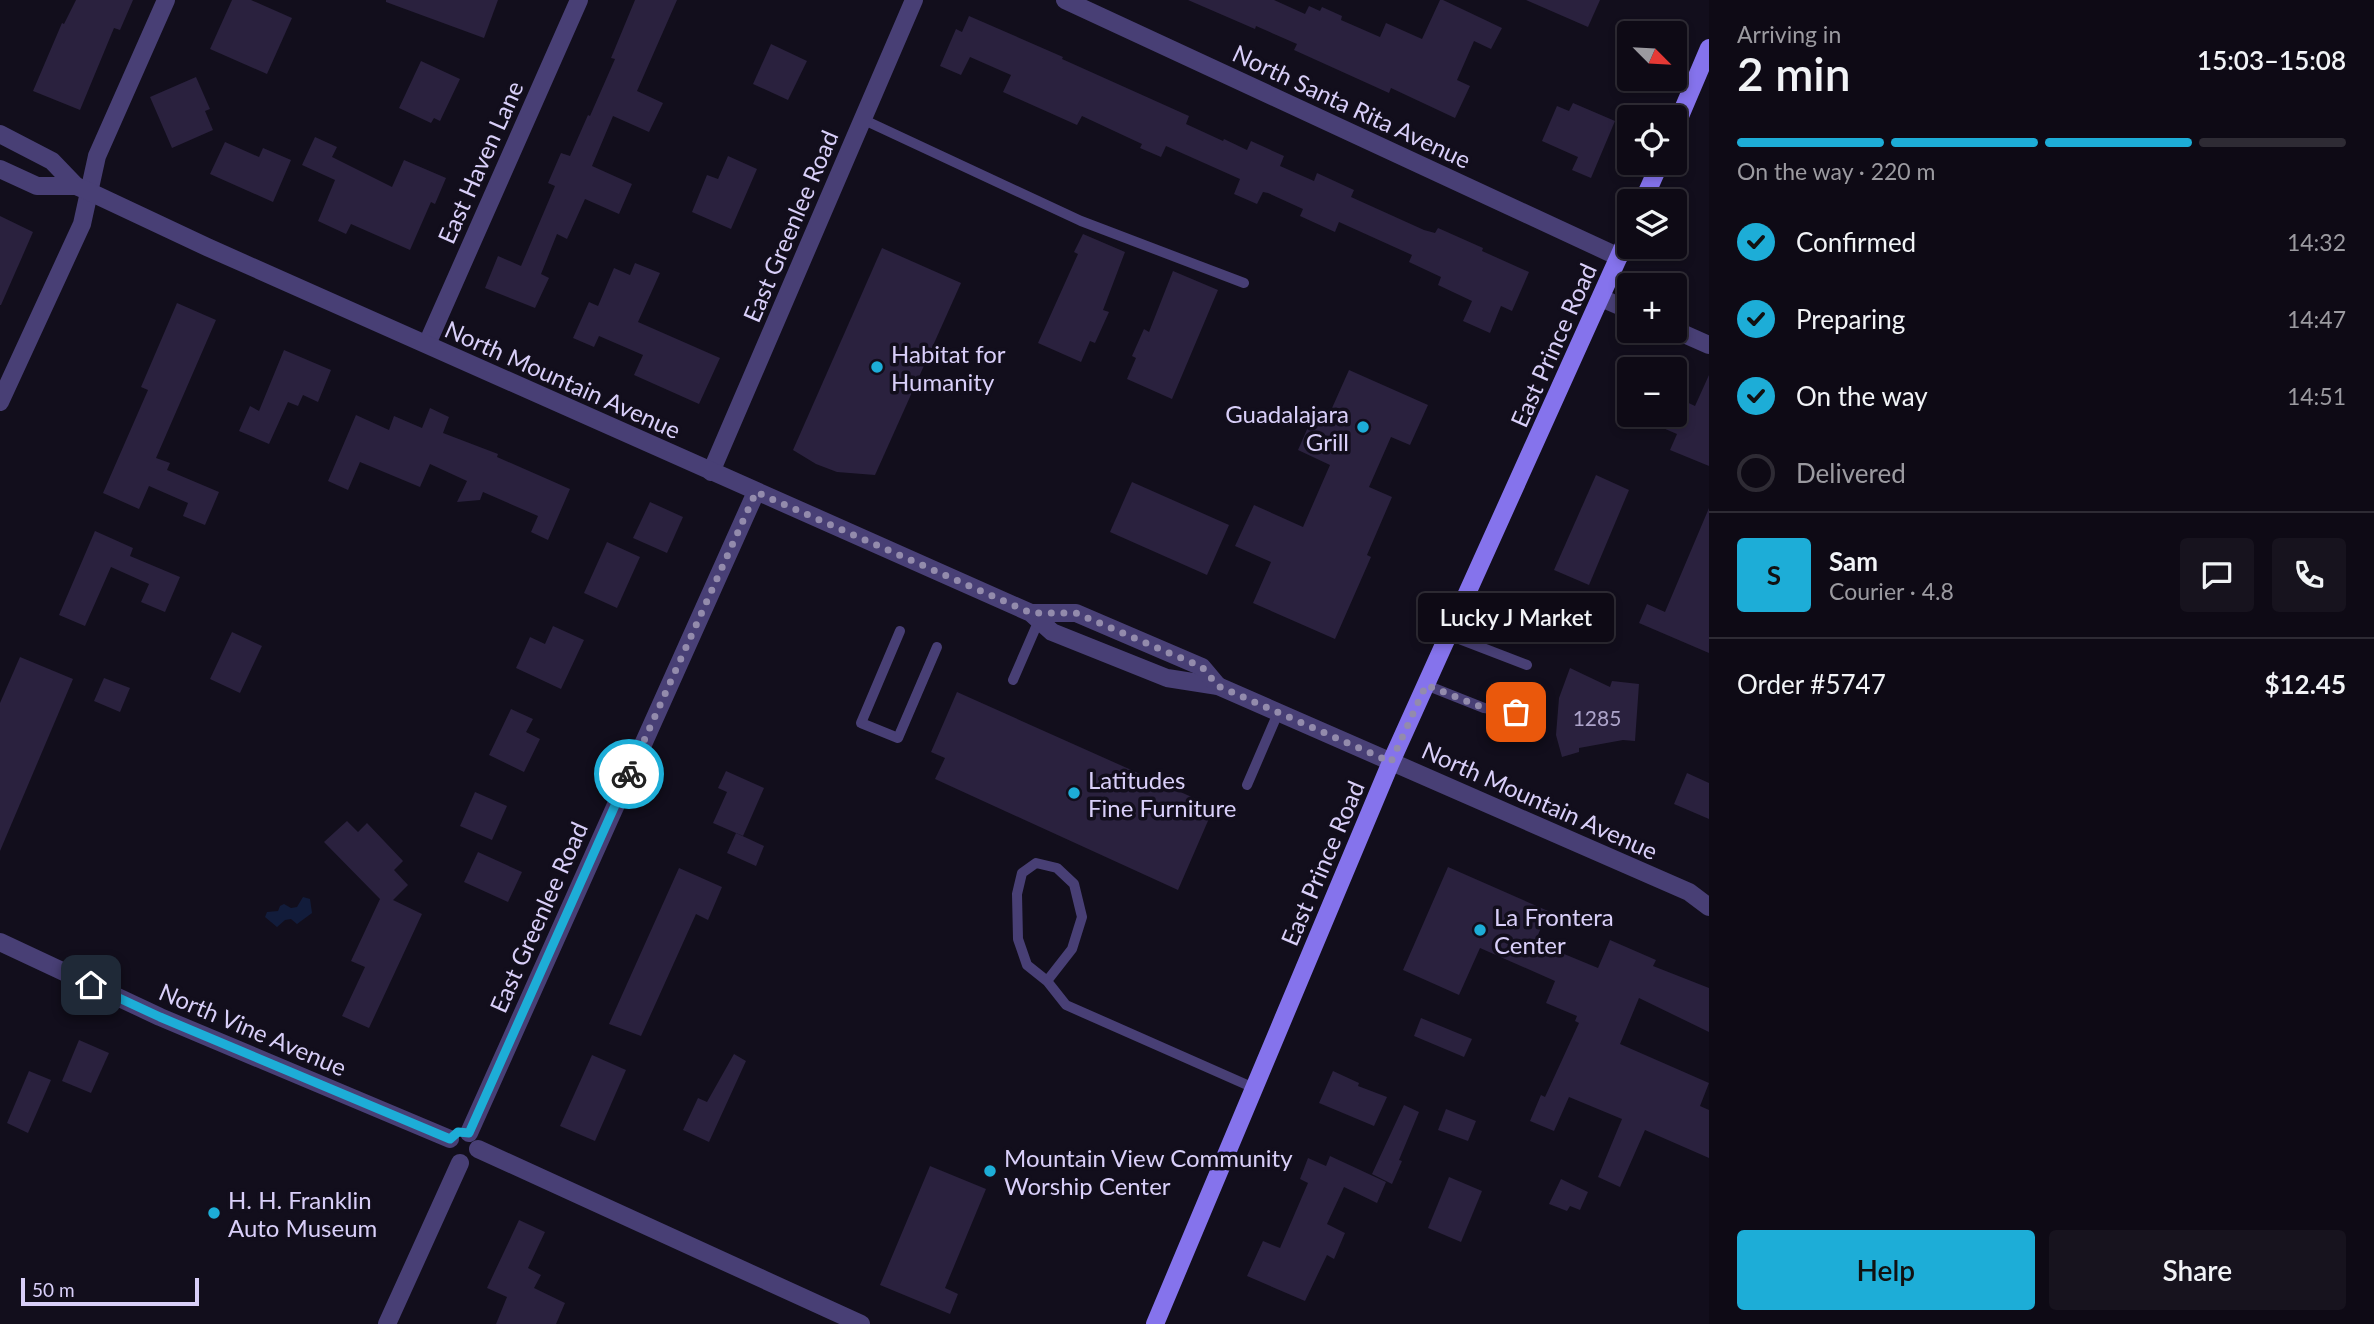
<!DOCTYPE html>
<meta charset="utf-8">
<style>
:root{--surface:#0e0a15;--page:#17131e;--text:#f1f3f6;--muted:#9b9aa0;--line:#2e2b34;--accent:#1dadd7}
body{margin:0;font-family:Lato,sans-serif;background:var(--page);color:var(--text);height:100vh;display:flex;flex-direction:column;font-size:26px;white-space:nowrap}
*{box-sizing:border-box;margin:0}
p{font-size:23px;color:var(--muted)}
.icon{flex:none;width:38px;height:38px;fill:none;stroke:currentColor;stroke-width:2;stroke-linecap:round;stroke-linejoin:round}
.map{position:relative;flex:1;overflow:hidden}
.panel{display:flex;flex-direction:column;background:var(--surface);width:665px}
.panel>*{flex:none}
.needle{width:46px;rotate:114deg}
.buttons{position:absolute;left:1617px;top:21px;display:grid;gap:14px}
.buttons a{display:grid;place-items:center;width:70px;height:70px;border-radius:7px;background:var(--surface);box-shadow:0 4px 10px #0003,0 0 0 2px var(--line);font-size:35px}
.scale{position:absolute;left:21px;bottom:18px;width:178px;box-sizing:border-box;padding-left:7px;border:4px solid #d9cff9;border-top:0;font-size:19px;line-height:24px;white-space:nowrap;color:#d9cff9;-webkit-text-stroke:5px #120e1c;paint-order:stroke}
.pin{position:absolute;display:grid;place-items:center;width:60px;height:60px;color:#fff;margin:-30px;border-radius:14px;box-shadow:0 4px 10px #0006}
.courier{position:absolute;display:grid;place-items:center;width:70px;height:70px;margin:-35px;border:5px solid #1dadd7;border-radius:50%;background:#fff;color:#222;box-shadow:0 2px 9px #0007}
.bubble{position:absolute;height:49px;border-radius:7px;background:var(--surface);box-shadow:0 4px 10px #0003,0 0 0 2px var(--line);font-size:23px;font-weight:600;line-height:49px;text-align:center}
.head em{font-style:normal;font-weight:600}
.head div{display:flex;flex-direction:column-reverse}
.head{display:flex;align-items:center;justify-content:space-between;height:119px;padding:0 28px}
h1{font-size:46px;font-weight:600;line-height:52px}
.bar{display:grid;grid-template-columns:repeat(4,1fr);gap:10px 7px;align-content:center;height:84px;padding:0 28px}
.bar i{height:9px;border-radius:5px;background:var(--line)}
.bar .on{background:var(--accent)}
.bar p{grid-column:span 4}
.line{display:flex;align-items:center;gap:18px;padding:0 28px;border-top:2px solid var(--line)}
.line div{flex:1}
.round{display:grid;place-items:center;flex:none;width:74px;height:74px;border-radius:7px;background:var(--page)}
ol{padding:0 28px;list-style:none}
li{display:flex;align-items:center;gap:21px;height:77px}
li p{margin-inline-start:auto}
li .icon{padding:7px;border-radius:50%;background:var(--accent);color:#111;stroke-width:4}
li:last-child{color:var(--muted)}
li i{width:38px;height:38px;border:4px solid var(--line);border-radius:50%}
.cta{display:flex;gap:14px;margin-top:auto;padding:14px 28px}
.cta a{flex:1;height:80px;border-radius:7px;background:var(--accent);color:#111;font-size:28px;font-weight:600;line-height:80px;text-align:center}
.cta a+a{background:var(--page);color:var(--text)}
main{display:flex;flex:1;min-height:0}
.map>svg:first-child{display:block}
</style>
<main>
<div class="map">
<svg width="1709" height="1324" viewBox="0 0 1709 1324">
<rect width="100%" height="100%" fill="#120e1c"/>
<polygon fill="#121c3b" points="303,897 310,899 312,913 297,924 291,919 285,920 277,927 265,917 267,912 278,911 280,906 284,904 291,908 297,907"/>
<g fill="#2a213e">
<polygon points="76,0 133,0 120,30 114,28 80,110 33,91 62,23 64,24"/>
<polygon points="232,0 251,0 292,18 267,74 210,49"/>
<polygon points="386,0 498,0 484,38 386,2"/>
<polygon points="635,0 677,0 637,91 663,103 649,132 613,116 592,166 632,184 619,214 585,199 567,239 557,234 541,274 549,278 535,308 485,288 498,256 521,266 555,186 548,183 561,153 570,156 588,115 590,116 615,59 611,58"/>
<polygon points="1188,0 1274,0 1305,14 1309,6 1320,11 1322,7 1342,16 1341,20 1380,37 1386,23 1422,39 1440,0 1443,0 1502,28 1491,49 1474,41 1457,80 1470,86 1455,118 1391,88 1389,93 1294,50 1297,44 1256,26 1255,29"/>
<polygon points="1526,0 1600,0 1588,27"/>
<polygon points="969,16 1063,57 1062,59 1189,116 1186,124 1223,141 1224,139 1247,150 1251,141 1284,156 1280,166 1314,181 1317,173 1354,190 1351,197 1424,230 1435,233 1438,228 1483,248 1482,251 1529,272 1512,311 1501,306 1490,333 1463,321 1472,301 1438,285 1441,277 1409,262 1412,255 1339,222 1335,232 1300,216 1303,209 1268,193 1263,192 1257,204 1234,194 1240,179 1166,146 1161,157 1140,148 1142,144 1082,116 1077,125 1003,92 1011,75 970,57 961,75 940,66 956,29 962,32"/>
<polygon points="771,44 807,61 788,100 753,84"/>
<polygon points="421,61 460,79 440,121 434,118 431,123 399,108"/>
<polygon points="196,77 210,109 205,111 213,130 172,148 150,97"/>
<polygon points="1573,103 1615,121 1591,178 1572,170 1578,157 1542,141 1557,106 1569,111"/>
<polygon points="315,137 337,147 332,157 392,187 404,160 446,178 435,204 431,202 410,250 351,224 346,234 318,221 335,180 302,165"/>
<polygon points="225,142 259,157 263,148 291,160 273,202 210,174"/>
<polygon points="728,156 757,169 731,229 692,212 707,175 718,179"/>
<polygon points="0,216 33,232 1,305 0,305"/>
<polygon points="1083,234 1125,252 1103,310 1109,312 1095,343 1090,341 1081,362 1038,343 1078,254 1074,252"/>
<polygon points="882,248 961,283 875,475 837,472 816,464 793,450"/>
<polygon points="635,263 660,273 638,322 720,358 699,404 634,375 643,355 599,336 594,347 573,338 589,302 598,306 614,268 630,275"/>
<polygon points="1173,271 1218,290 1172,399 1127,379 1136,358 1132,356 1144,329 1149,332"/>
<polygon points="177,303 216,320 156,458 170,463 167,470 219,492 205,525 183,516 188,503 149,486 139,509 103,493 148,390 141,387"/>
<polygon points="284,350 331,370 318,402 303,395 298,406 288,402 269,444 239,431 250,406 259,411"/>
<polygon points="1349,370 1428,405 1410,445 1391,437 1369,487 1392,497 1367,555 1371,557 1335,639 1253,603 1271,562 1235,546 1254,505 1303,527 1330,465 1298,450 1315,411 1328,417"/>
<polygon points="1709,375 1709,466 1670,450 1677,434 1663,428 1669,415 1675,415 1676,397 1695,406"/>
<polygon points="430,408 449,417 443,433 498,454 497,457 570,489 548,540 531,532 538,516 483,492 480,500 457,502 467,481 430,464 420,487 360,462 348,490 328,481 356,415 389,430 394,416 422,428"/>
<polygon points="1596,475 1629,490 1589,585 1554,570"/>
<polygon points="1132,482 1229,525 1207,575 1110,532"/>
<polygon points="650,502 683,517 667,553 633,538"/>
<polygon points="1709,508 1709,653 1639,623 1647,604 1665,612"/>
<polygon points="95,531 133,548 130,556 180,577 165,612 141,602 149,584 111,567 85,626 59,615"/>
<polygon points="607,542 640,557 617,608 584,593"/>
<polygon points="553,626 584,640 561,689 516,668 530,637 545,644"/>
<polygon points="232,632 262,646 240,693 210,679"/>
<polygon points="20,657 73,679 0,851 0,703"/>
<polygon points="1570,668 1610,687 1612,681 1639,684 1635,741 1623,740 1579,748 1579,752 1562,757 1556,735 1559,698"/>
<polygon points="104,678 130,688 120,712 94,701"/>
<polygon points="957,692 1214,807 1178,890 935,779 945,758 931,752"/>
<polygon points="511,709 533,719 526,732 540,739 524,772 489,755"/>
<polygon points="726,771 764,788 743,836 713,823 727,792 718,788"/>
<polygon points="1687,773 1709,783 1709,819 1674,804"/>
<polygon points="475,792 507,806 492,840 460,826"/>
<polygon points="347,821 358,832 367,823 403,861 394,870 408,885 393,900 422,914 369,1028 342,1016 365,967 351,961 380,899 324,842"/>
<polygon points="736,833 764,846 756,866 727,853"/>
<polygon points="478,852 522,872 508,902 464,882"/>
<polygon points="1448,867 1548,911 1535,942 1598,968 1610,940 1656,960 1653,966 1709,988 1709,1032 1639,998 1620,1044 1709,1083 1700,1106 1709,1110 1709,1158 1645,1130 1620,1187 1598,1177 1622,1119 1569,1097 1554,1131 1530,1121 1541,1095 1545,1097 1579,1023 1575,1021 1577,1016 1546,1003 1555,981 1480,948 1459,995 1403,970"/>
<polygon points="679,868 722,887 708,920 696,914 641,1036 609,1024"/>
<polygon points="1421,1018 1472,1039 1464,1057 1414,1036"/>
<polygon points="79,1040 109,1053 91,1093 62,1081"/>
<polygon points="734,1054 746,1061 709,1142 683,1130 698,1098 707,1102"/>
<polygon points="592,1055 626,1070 595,1141 560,1126"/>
<polygon points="29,1071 51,1080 28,1133 7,1123"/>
<polygon points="1333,1071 1359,1083 1358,1086 1387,1097 1374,1126 1319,1103"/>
<polygon points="1404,1105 1419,1112 1399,1160 1402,1161 1392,1184 1372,1174"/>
<polygon points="1446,1109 1476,1121 1468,1141 1438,1130"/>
<polygon points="1330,1156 1386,1182 1377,1203 1344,1187 1327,1224 1345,1233 1334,1259 1327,1255 1305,1301 1247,1276 1263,1241 1280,1248 1308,1183 1300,1179 1308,1158 1326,1166"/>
<polygon points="930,1166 986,1189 945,1288 958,1294 950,1314 880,1285"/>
<polygon points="1449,1177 1482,1191 1461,1242 1428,1228"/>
<polygon points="1561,1179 1588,1192 1580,1210 1570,1206 1567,1211 1549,1204"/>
<polygon points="519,1220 545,1232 528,1268 541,1275 534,1288 565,1303 556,1324 496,1324 507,1297 487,1288"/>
</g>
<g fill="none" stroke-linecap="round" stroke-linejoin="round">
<g stroke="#483f75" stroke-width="10">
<polyline points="862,119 1081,221 1244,283"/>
<polyline points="900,631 861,723 898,738 937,647"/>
<polyline points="1449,635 1527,665"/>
<polyline points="1013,680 1039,620"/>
<polyline points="1426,685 1484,708 1516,712"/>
<polyline points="1247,785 1278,713"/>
<polyline points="1047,981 1072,949 1082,917 1074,884 1057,868 1036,863 1022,873 1017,894 1018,939 1027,965 1047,981 1066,1005 1254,1088"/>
</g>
<g stroke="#483f75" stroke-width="18">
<polyline points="1065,0 1619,257"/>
<polyline points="1601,298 1629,310"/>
<polyline points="1675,330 1709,345"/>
<polyline points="427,344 579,0"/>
<polyline points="0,402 82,224 97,156 166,0"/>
<polyline points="711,472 914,0"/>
<polyline points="0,942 160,1017 450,1139"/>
<polyline points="469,1133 756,492"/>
<polyline points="478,1149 861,1324"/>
<polyline points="387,1324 460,1163"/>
</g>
<g stroke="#483f75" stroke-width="18">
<polyline points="0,134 52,161 76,186"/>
<polyline points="0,169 37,186 76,186 90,192 207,247 1031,613 1052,632 1167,678 1218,686 1689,892 1709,907"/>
<polyline points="1031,613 1076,613 1202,667 1218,686"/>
</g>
<g stroke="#8573ec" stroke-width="18">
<polyline points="1675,128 1709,48"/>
<polyline points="1643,201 1660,163"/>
<polyline points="1155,1324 1391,762 1629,234"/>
</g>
</g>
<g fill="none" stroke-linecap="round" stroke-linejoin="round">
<polyline stroke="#938bac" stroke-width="7" stroke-dasharray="0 12.6" points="629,774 756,492 1031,613 1076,613 1202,667 1218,686 1391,762 1426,685 1484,708 1516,712"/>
<polyline stroke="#1dadd7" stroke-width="9" points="91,985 160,1017 450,1139 458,1132 469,1133 629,774"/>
</g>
<g fill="#1dadd7" stroke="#120e1c" stroke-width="2.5">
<circle cx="877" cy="367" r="7"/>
<circle cx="1363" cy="427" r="7"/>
<circle cx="1074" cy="793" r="7"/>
<circle cx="1480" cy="930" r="7"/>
<circle cx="990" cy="1171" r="7"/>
<circle cx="214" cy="1213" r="7"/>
</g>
<g text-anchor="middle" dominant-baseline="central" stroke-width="7" stroke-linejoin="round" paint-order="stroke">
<g font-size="21" fill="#ada4ca">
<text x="1597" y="717">1285</text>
</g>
<g font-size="24" fill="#d9cff9" stroke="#120e1c">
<text transform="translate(1352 106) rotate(25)">North Santa Rita Avenue</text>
<text transform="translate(480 162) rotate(-66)">East Haven Lane</text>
<text transform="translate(790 226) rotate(-67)">East Greenlee Road</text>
<text transform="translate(1553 345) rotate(-66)">East Prince Road</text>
<text transform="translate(563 379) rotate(24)">North Mountain Avenue</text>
<text transform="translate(1540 800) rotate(24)">North Mountain Avenue</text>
<text transform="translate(1322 863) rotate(-67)">East Prince Road</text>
<text transform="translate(538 917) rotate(-66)">East Greenlee Road</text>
<text transform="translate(253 1029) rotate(23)">North Vine Avenue</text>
</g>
<g font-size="24" fill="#d9cff9" stroke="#120e1c" text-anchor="start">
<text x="891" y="353">Habitat for<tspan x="891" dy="28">Humanity</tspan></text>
<text x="1349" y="413" text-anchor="end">Guadalajara<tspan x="1349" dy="28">Grill</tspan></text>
<text x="1088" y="779">Latitudes<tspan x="1088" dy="28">Fine Furniture</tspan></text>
<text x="1494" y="916">La Frontera<tspan x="1494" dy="28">Center</tspan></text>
<text x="1004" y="1157">Mountain View Community<tspan x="1004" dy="28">Worship Center</tspan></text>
<text x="228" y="1199">H. H. Franklin<tspan x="228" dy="28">Auto Museum</tspan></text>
</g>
</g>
</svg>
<div class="buttons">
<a><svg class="needle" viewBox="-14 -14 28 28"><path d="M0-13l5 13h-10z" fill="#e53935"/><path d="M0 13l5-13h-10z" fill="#9b9aa0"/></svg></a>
<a><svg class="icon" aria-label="locate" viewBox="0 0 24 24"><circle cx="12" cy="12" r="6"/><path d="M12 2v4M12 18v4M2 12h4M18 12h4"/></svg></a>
<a><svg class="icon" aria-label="layers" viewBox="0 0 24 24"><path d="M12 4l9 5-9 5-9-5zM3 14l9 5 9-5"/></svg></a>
<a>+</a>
<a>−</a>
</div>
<div class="scale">50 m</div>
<div class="pin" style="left:1516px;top:712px;background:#ea580c"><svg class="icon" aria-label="bag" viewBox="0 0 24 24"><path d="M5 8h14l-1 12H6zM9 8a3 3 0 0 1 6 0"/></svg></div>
<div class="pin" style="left:91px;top:985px;background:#1f2937"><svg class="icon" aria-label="home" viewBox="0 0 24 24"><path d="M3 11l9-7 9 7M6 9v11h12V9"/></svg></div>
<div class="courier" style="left:629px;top:774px"><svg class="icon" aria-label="bike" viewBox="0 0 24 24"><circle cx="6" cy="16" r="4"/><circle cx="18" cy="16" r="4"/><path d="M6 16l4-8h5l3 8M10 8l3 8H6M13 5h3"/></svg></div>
<div class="bubble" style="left:1418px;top:593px;width:196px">Lucky J Market</div>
</div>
<section class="panel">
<div class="head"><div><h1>2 min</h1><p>Arriving in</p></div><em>15:03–15:08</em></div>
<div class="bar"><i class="on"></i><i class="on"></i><i class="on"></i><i></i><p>On the way · 220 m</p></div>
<ol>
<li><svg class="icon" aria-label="check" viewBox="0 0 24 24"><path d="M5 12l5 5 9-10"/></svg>Confirmed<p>14:32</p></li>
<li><svg class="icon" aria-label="check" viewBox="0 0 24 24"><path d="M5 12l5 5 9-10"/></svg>Preparing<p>14:47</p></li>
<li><svg class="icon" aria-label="check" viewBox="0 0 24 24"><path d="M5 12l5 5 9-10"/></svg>On the way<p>14:51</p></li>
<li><i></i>Delivered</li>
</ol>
<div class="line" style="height:126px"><b class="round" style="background:var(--accent);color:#111">S</b><div><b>Sam</b><p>Courier · 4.8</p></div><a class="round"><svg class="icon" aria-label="chat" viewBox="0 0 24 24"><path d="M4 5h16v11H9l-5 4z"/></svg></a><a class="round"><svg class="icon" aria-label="phone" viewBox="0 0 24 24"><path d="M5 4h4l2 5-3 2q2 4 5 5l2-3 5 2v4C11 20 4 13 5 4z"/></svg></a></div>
<div class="line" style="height:91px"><div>Order #5747</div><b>$12.45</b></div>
<div class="cta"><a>Help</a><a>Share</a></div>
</section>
</main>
